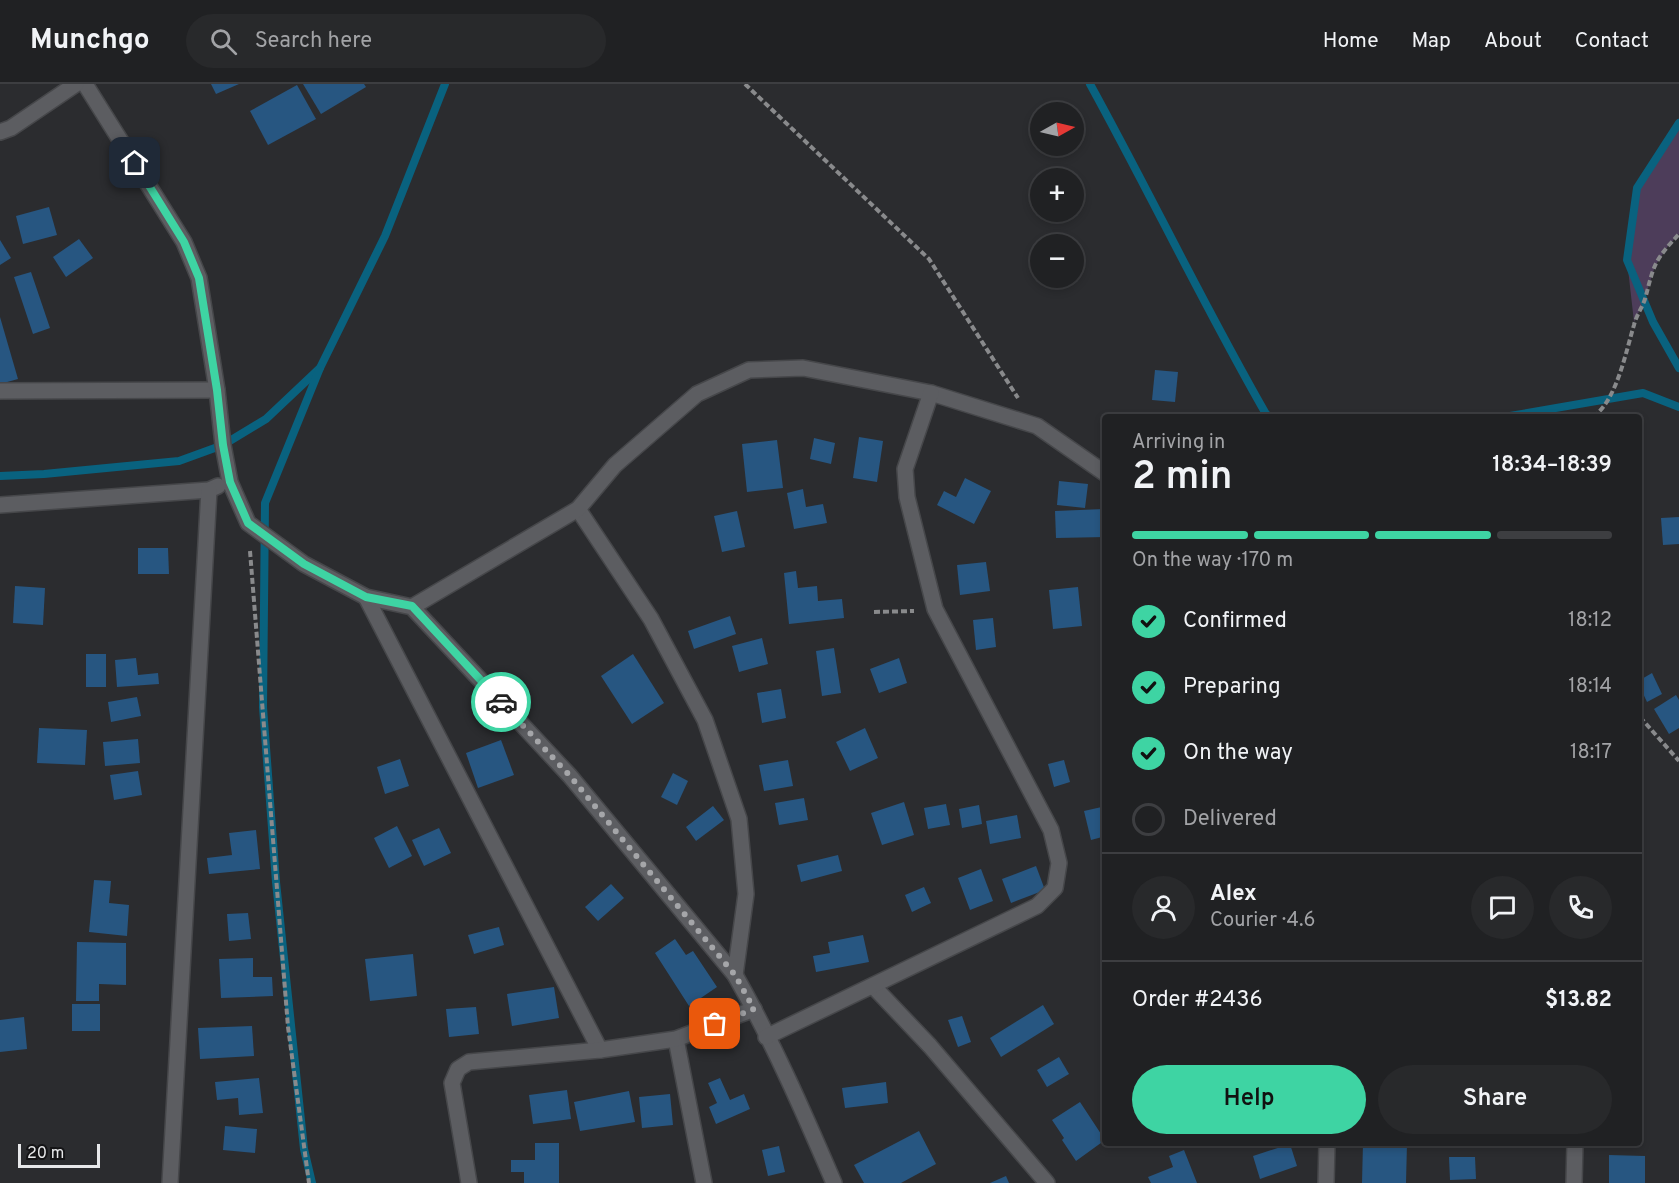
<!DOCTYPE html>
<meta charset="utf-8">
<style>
:root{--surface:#202123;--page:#28292b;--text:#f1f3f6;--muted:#a2a3a6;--line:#3d3e41;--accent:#3ed4a3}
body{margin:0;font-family:Overpass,sans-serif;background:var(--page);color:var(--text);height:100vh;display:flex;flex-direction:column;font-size:22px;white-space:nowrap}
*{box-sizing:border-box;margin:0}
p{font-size:20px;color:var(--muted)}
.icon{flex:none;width:33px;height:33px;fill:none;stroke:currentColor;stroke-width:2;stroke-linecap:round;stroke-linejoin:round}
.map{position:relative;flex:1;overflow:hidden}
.panel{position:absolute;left:1102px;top:330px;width:540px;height:732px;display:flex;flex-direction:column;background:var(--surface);border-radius:6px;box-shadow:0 3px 9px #0003,0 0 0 2px var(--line)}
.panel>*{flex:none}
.needle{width:39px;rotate:82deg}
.fabs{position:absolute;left:1030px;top:18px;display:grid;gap:12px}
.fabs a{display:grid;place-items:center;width:54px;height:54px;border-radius:50%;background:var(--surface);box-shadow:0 3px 9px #0003,0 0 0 2px var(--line);font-size:30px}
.scale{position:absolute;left:18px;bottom:15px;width:82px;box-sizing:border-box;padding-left:6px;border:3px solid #e7e8ea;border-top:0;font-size:16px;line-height:21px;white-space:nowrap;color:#e7e8ea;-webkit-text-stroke:4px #141416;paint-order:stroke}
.pin{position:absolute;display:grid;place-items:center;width:51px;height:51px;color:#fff;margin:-26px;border-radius:12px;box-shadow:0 3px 9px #0006}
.courier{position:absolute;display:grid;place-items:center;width:60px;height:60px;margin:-30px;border:4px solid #3ed4a3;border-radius:50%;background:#fff;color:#222;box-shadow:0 2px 8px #0007}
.summary em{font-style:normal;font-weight:600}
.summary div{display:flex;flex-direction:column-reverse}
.summary{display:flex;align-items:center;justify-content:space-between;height:102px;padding:0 30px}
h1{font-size:39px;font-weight:600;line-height:45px}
.bar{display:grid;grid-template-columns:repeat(4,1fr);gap:9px 6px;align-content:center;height:72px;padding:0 30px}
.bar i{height:8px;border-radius:4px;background:var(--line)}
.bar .selected{background:var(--accent)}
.bar p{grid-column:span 4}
.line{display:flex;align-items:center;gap:15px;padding:0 30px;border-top:2px solid var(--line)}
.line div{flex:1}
.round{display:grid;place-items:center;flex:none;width:63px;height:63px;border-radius:32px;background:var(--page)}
ol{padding:0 30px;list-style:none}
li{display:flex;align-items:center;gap:18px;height:66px}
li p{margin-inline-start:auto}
li .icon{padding:6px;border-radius:50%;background:var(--accent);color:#111;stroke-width:4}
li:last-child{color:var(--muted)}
li i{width:33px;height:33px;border:3px solid var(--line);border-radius:50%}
.primary-button{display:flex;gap:12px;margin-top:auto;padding:12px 30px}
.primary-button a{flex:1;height:69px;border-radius:36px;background:var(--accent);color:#111;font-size:24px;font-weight:600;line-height:69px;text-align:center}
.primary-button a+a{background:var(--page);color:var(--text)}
header{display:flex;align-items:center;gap:36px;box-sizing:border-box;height:84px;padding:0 30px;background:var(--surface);border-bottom:2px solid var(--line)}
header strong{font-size:28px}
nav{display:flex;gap:33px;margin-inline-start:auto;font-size:21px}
.search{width:420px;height:54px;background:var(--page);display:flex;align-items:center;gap:15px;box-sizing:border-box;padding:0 21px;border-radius:33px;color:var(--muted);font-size:22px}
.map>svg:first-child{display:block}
</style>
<header>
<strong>Munchgo</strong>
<div class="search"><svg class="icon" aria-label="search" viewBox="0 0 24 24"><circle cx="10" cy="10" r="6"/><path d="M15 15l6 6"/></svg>Search here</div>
<nav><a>Home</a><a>Map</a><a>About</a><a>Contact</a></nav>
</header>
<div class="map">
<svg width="1679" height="1099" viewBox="0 0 1679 1099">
<rect width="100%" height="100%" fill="#2b2c2f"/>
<polygon fill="#4d3d5a" points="1679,39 1679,150 1668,162 1655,182 1644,217 1634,238 1627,176 1637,104"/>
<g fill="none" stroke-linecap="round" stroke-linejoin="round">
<g stroke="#09627f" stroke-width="8">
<path d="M1090,0c60,109 114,222 176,330l4,3"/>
<polyline points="1679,39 1637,104 1627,176 1653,238 1679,284"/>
<polyline points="1504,333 1643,309 1679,323"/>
<polyline points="0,392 44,390 179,377 223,361 266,335 320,284 385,152 445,0"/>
<polyline points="312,1099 304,1065 276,798 263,623 265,419 320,284"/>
</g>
</g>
<g fill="#275681">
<polygon points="211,0 239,0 216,10"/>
<polygon points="303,0 364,0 366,3 321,30"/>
<polygon points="297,1 316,35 268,61 250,27"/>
<polygon points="49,123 57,151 23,160 16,132"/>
<polygon points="79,155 93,174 66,193 53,173"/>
<polygon points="0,156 11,174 0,181"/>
<polygon points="31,188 50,244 33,250 14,193"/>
<polygon points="0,233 18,295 0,300"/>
<polygon points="1155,286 1178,288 1175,318 1152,316"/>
<polygon points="859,353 883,357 877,398 853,394"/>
<polygon points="814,354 835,359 831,380 810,375"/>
<polygon points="777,356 783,404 747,408 742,360"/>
<polygon points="965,394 991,407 974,440 937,421 944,407 956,413"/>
<polygon points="1059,397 1088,400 1085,424 1057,421"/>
<polygon points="803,405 806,423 823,420 827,439 794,445 787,409"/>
<polygon points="1104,425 1106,453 1056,454 1055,427"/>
<polygon points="737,427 745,463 722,468 714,432"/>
<polygon points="1679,433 1679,460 1663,461 1661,434"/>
<polygon points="138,464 168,464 169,490 138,490"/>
<polygon points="986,478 990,507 960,511 957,481"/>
<polygon points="796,487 798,504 817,502 818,517 842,515 844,534 789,540 784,489"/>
<polygon points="15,502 45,504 43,541 13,539"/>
<polygon points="1078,503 1082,542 1053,545 1049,506"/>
<polygon points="730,532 736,550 694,565 688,547"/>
<polygon points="993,534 996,563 976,566 973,536"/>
<polygon points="762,554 768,580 739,588 732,562"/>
<polygon points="834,564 841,609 822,612 816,567"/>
<rect x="86" y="570" width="20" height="33"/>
<polygon points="633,570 664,619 632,640 601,592"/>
<polygon points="136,574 138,591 158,589 159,600 117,603 115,576"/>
<polygon points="899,574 907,599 879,609 870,585"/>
<polygon points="1652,589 1662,610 1647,618 1640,603 1640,596"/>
<polygon points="781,605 786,634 762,639 757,609"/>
<polygon points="1676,611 1679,616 1679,644 1669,650 1654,625"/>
<polygon points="137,613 141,632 111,638 108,618"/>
<polygon points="39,644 87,646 85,681 37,679"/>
<polygon points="865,644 878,674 850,687 836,658"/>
<polygon points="138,655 140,679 105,682 103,658"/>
<polygon points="501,656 514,691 478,704 466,669"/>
<polygon points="400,675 409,702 385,710 377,683"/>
<polygon points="788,676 793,702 764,707 759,681"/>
<polygon points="1064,676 1070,698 1054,703 1048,680"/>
<polygon points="138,687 142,711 114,716 110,691"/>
<polygon points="673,689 688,697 677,721 661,713"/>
<polygon points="804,714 808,736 779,741 775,719"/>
<polygon points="904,718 914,751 882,761 871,729"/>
<polygon points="946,720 950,741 928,745 924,724"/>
<polygon points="979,721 982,740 962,744 959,725"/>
<polygon points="713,722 724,736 696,757 686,743"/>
<polygon points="1106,722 1106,752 1091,756 1084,727"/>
<polygon points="1017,731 1021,754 990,760 986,737"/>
<polygon points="397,742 412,772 389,784 374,754"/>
<polygon points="439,744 451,769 424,782 412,756"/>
<polygon points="256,746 260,785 209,790 207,774 232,771 229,749"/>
<polygon points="838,771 842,787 801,798 797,781"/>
<polygon points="1036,782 1045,806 1011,819 1002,795"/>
<polygon points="981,785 993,817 970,826 958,794"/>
<polygon points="94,796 111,797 109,819 129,821 127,852 89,848"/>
<polygon points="611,800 624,814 598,837 585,823"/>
<polygon points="924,803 931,819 912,828 905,811"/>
<polygon points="248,829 251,855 229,857 227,830"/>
<polygon points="499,843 504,861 474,870 468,851"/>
<polygon points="863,851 869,878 816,888 813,872 830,869 828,858"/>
<polygon points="675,855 686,871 693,867 717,903 689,922 655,869"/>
<polygon points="77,858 126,859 126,901 99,900 99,917 76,917"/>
<polygon points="413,870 417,912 370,917 365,875"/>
<polygon points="253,874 253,893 272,893 273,912 221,914 219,875"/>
<polygon points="554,903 559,934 512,942 507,910"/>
<rect x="72" y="920" width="28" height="27"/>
<polygon points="1043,921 1054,940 1001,973 990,954"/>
<polygon points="476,923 479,950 449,953 446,925"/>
<polygon points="962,932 971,958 958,963 948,936"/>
<polygon points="24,933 27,965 0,968 0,936"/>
<polygon points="252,942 254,972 200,975 198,944"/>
<polygon points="1059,973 1069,990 1047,1003 1037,986"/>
<polygon points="259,994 263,1029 239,1031 238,1014 217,1016 215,998"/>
<polygon points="720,994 730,1016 744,1010 750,1025 716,1040 709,1023 717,1019 708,999"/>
<polygon points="886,998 888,1019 845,1024 842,1004"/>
<polygon points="567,1006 571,1035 533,1040 529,1011"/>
<polygon points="629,1007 635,1038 580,1047 574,1018"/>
<polygon points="670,1010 673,1041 642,1044 639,1013"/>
<polygon points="1080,1018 1105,1056 1076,1077 1062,1056 1064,1054 1052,1036"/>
<polygon points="225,1042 257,1045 255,1069 223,1066"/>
<polygon points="919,1047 936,1080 901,1099 864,1099 854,1081"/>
<polygon points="535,1059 559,1059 559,1099 524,1099 524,1088 511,1088 511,1076 535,1076"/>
<polygon points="1363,1059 1407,1059 1406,1099 1362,1099"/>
<polygon points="1290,1060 1297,1082 1260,1095 1253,1072"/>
<polygon points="779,1062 785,1088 768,1092 762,1066"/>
<polygon points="1184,1066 1197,1099 1151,1099 1148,1093 1173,1083 1169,1072"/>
<polygon points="1609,1071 1645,1072 1645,1099 1609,1099"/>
<polygon points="1449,1073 1475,1073 1476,1095 1450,1096"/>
<polygon points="1006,1092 1009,1099 990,1099"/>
</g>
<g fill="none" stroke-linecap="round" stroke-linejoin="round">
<g stroke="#46474a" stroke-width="18">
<g id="lane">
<polyline points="0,307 217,306"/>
<polyline points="366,513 600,966"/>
</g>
</g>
<g stroke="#46474a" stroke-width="18">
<g id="street">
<path d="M85,0l99,158 15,36 18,112 6,55 7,37 18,41 56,41 62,33 46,10 158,169 165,199c38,67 69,138 99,208"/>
<polyline points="0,48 11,44 76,0"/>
<polyline points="0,421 209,406 218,402"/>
<polyline points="578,425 651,535 705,636 739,735 746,810 735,891"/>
<polyline points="412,523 578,425 615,381 697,310 749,286 803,284 931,309 1037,342 1106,390"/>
<polyline points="873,902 930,962 1047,1099"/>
<polyline points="766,953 1037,822 1055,804 1059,779 1051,746 935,525 907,413 905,385 931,309"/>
<polyline points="676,955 704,1099"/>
<polyline points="170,1099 209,406"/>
<polyline points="469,1099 452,999 458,985 469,978 600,966 676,955 754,925"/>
<polyline points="1326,1099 1327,1059"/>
<polyline points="1574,1099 1575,1059"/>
</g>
</g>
<g stroke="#898a8c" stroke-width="4" stroke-dasharray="6 3" stroke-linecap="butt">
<polyline points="745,0 929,175 1018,314"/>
<path d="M1593,333c24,-17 33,-66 41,-92 2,-9 8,-17 11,-26 3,-10 5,-21 9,-31 5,-13 16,-24 25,-34"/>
<polyline points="250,467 288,943 309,1099"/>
<polyline points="874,528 914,527"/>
<polyline points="1640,633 1679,677"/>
</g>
<use href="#lane" stroke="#5c5d61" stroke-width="15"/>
<use href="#street" stroke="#5c5d61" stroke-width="15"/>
</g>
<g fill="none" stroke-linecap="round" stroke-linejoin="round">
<polyline stroke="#a5a6a9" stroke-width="6" stroke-dasharray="0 10.8" points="501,618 570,692 735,891 754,925 715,940"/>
<polyline stroke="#3ed4a3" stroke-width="8" points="135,79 184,158 199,194 217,306 223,361 230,398 248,439 304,480 366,513 412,522 501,618"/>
</g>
</svg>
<div class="fabs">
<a><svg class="needle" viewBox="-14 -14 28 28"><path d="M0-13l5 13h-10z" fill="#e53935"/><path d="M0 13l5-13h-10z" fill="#a2a3a6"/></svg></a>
<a>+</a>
<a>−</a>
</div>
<div class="scale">20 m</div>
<div class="pin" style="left:715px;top:940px;background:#ea580c"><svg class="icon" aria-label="bag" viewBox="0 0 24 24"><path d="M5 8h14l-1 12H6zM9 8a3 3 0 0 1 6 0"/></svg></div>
<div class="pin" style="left:135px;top:79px;background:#1f2937"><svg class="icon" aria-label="home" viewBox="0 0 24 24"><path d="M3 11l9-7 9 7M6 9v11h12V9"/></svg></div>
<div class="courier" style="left:501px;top:618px"><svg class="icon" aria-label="car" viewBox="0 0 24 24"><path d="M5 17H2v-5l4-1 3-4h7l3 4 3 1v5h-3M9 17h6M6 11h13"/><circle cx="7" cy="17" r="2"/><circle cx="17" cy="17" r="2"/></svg></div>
<section class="panel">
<div class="summary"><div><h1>2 min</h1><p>Arriving in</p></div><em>18:34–18:39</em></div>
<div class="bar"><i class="selected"></i><i class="selected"></i><i class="selected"></i><i></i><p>On the way · 170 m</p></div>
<ol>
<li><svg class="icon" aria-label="check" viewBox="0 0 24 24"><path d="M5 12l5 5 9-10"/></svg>Confirmed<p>18:12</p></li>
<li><svg class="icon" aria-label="check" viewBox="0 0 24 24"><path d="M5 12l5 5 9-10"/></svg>Preparing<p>18:14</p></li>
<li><svg class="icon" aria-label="check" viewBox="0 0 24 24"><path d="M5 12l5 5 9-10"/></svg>On the way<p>18:17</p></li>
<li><i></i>Delivered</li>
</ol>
<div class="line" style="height:108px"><a class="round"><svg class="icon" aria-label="person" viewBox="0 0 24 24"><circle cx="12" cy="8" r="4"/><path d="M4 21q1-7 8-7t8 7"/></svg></a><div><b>Alex</b><p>Courier · 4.6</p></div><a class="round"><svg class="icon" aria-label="chat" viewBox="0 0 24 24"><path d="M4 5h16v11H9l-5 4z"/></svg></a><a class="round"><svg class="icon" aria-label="phone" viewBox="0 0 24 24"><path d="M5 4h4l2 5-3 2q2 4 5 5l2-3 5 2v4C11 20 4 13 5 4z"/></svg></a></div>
<div class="line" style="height:78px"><div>Order #2436</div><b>$13.82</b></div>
<div class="primary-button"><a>Help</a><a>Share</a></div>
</section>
</div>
